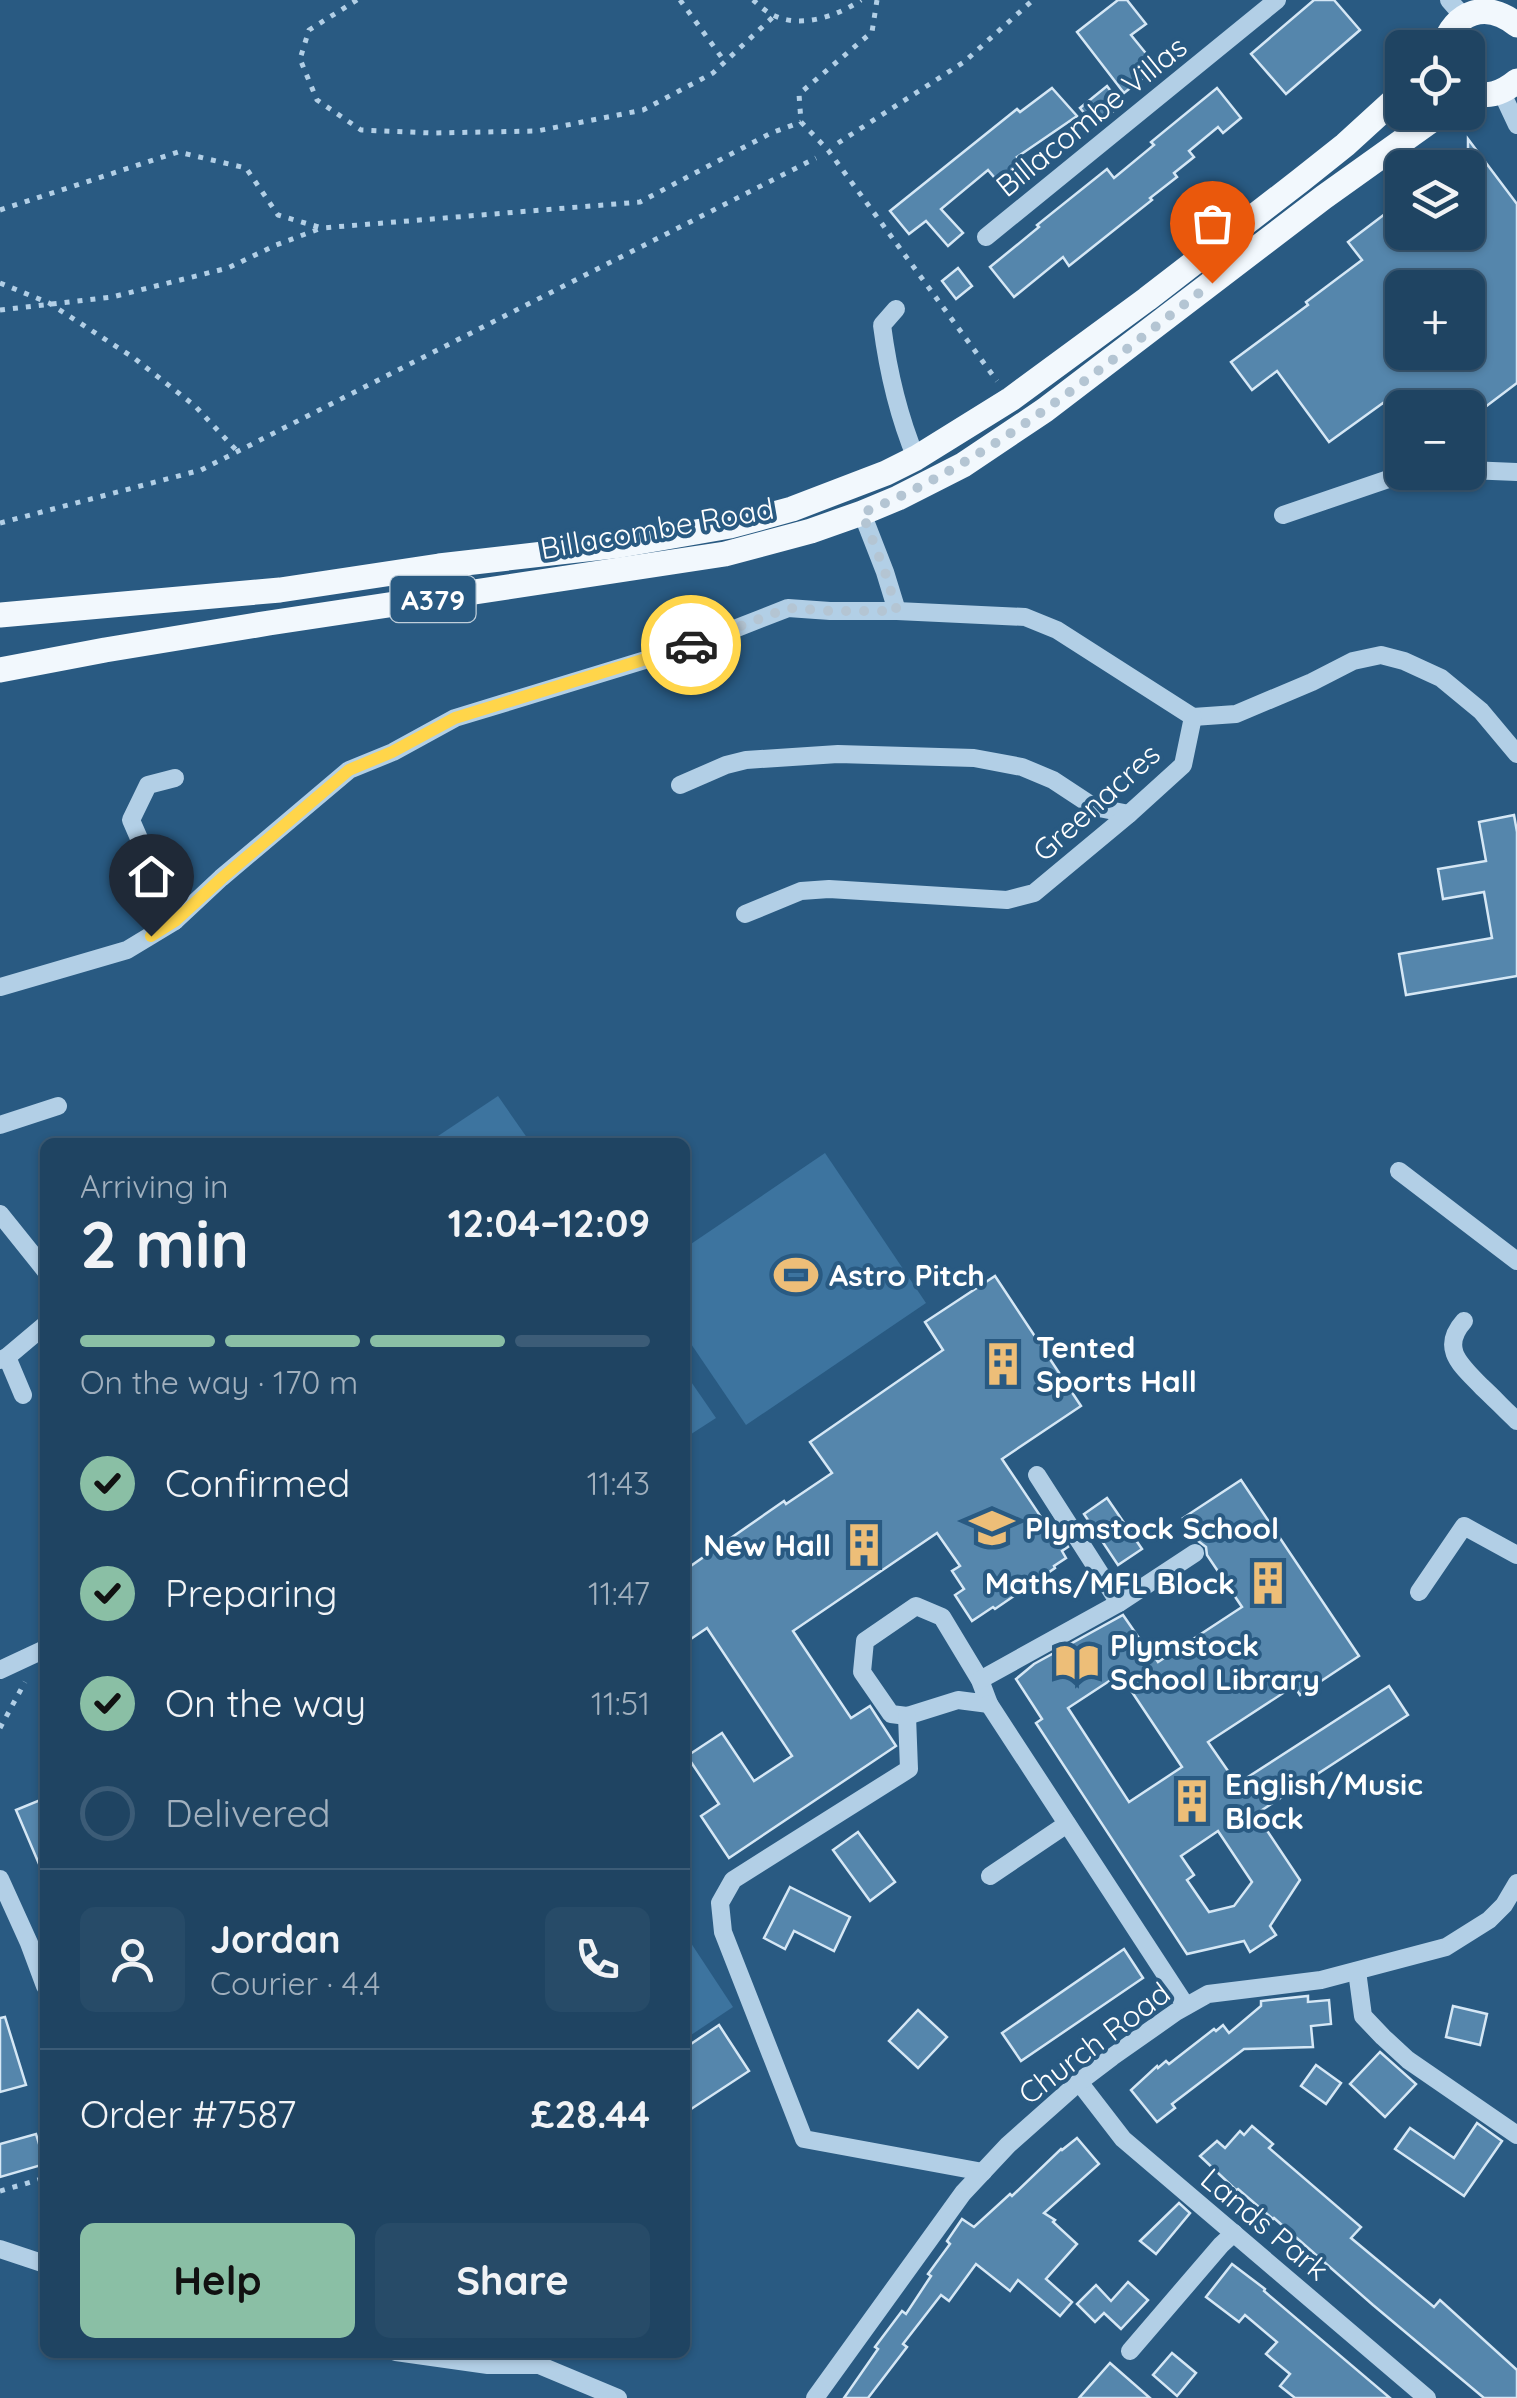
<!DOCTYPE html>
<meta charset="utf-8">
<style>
:root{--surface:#1f4462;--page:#274b68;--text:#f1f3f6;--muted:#a1b0be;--line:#3c5c77;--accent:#8abfa5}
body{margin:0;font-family:Quicksand,sans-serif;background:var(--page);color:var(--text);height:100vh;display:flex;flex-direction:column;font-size:38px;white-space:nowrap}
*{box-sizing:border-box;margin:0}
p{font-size:32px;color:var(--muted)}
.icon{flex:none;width:55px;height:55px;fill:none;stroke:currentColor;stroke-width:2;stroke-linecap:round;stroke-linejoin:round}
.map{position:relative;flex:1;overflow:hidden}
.side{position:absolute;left:40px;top:1138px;width:650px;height:1220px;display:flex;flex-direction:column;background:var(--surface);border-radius:15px;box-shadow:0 2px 8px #0004,0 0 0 2px var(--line)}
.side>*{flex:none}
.buttons{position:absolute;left:1385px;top:30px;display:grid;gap:20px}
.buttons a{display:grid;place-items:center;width:100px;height:100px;border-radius:15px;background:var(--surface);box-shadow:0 2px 8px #0004,0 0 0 2px var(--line);font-size:50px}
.pin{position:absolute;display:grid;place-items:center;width:85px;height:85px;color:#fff;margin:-102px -42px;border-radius:50% 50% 50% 0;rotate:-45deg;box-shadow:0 0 10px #0007}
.pin .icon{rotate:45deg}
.courier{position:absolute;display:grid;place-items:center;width:100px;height:100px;margin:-50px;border:8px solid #ffd54a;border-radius:50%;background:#fff;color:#222;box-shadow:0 2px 12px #0007}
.summary em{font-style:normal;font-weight:800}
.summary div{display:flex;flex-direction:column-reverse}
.summary{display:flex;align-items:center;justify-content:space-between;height:170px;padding:0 40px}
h1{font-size:65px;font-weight:800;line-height:75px}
.bar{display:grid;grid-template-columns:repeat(4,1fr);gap:15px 10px;align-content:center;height:120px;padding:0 40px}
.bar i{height:12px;border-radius:8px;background:var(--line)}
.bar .current{background:var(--accent)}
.bar p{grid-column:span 4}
.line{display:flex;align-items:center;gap:25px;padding:0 40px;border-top:2px solid var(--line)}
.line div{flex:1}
.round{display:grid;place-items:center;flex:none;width:105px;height:105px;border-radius:15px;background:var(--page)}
ol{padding:0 40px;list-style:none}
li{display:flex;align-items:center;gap:30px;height:110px}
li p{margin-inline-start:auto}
li .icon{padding:10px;border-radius:50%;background:var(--accent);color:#111;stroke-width:4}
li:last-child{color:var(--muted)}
li i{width:55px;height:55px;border:5px solid var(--line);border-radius:50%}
.action{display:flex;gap:20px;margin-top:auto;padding:20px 40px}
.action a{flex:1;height:115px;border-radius:15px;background:var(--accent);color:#111;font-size:40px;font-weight:800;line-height:115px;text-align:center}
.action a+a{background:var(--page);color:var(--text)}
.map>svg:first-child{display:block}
</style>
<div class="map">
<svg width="1517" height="2398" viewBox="0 0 1517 2398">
<rect width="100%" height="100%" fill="#295a82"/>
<g fill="#3d749f">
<polygon points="498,1096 530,1142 429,1142"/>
<polygon points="825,1153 926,1303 746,1425 685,1335 685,1248"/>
<polygon points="685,1373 716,1418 685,1438"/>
<polygon points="685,1934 733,2007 685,2039"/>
</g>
<g fill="#5586ac" stroke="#d5e7f5" stroke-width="2.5" fill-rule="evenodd">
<polygon points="1118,0 1127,0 1146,24 1131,35 1157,67 1124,93 1077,32"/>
<polygon points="1314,0 1334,0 1360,30 1286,94 1251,54"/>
<polygon points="1107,86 1121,105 1095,126 1080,108"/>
<polygon points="1052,88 1077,116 1017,157 1034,177 1010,196 988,170 941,209 963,233 948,246 926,221 909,234 890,211 1017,109 1020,112"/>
<polygon points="1217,88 1241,118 1223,133 1218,127 1189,151 1194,157 1174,173 1177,177 1150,198 1152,200 1094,246 1069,266 1063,257 1014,297 990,267 1039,227 1037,225 1107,169 1114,178 1154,145 1151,142"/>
<path d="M1468,139l49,65v179l-49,37v-12h-66v21l-19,-26 -54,39 -52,-71 -25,19 -21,-28 77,-57 -2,-3 56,-42 -14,-18 54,-41v31h66zM1402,288h66v64h-66z"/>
<polygon points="958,268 972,286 956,299 942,281"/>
<polygon points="1514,815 1517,832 1517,976 1406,995 1399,954 1492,938 1484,892 1443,899 1438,869 1486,861 1479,822"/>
<polygon points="995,1276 1081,1406 1002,1459 1051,1532 1056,1528 1068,1547 1062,1551 1066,1558 1054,1566 1055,1568 995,1609 993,1607 972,1621 955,1595 964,1589 952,1571 960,1566 937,1533 793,1631 851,1718 870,1706 896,1746 729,1858 701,1816 719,1804 687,1756 722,1733 754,1781 792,1756 707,1628 685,1643 685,1570 784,1501 786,1504 832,1473 810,1442 943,1350 925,1322"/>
<path d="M1241,1480l118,176 -59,39 -6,-9 -86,56 29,42 152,-98 19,29 -152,99 44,66 -30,46 6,9 -26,17 -6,-11 -57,13 -151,-231 6,-4 -26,-40 18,-15 89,-49 27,39 2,-1 6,9 84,-55 -35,-52 -1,-8 -8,-6 -15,-23zM1120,1674l62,93 -53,35 -61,-94zM1218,1831l34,51 -18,24 -25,6 -22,-32 7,-5 -13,-19z"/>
<polygon points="1107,1498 1142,1549 1118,1565 1084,1514"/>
<polygon points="45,1798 45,1878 16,1810"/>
<polygon points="858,1832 895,1882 870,1901 833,1850"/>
<polygon points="790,1887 850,1917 834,1951 794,1931 785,1949 764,1938"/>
<polygon points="1124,1949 1143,1978 1021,2061 1002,2033"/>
<polygon points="1308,1996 1308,2002 1329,2000 1331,2024 1311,2026 1313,2047 1244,2049 1172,2104 1175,2108 1157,2122 1131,2090 1157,2066 1158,2068 1166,2061 1169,2064 1214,2029 1216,2031 1223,2025 1229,2033 1261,2006 1261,2001"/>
<polygon points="1453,2006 1487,2014 1480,2045 1446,2037"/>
<polygon points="918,2010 947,2037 918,2068 889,2041"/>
<polygon points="5,2017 26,2085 0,2092 0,2018"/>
<polygon points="719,2025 749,2071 685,2113 685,2048"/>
<polygon points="1380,2052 1416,2084 1385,2117 1350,2084"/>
<polygon points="1316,2065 1341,2083 1326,2104 1301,2086"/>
<polygon points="1477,2123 1502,2141 1464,2196 1395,2149 1410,2128 1454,2158"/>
<polygon points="1252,2126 1273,2144 1269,2148 1361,2227 1351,2238 1434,2307 1440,2300 1517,2370 1517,2398 1484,2398 1373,2305 1274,2218 1273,2219 1238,2189 1236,2190 1200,2156 1217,2141 1225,2148 1240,2131 1244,2135"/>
<polygon points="36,2134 45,2164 0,2177 0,2144"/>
<polygon points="1077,2138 1099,2164 1044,2213 1055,2220 1053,2222 1077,2244 1046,2279 1072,2302 1060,2316 1018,2280 1010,2291 976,2264 949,2301 941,2295 903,2344 907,2347 868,2398 844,2398 878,2349 875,2347 902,2311 906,2314 931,2276 928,2274 950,2244 947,2241 962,2219 974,2227 1010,2194 1012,2196 1061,2149 1062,2150"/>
<polygon points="1179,2203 1190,2213 1156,2254 1140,2241"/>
<polygon points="1232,2264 1265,2289 1264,2291 1390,2398 1295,2398 1280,2386 1290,2374 1266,2354 1277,2342 1245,2315 1239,2322 1206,2297"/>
<polygon points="1128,2282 1148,2300 1121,2329 1104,2313 1095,2322 1077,2304 1096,2285 1111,2301"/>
<polygon points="1172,2353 1196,2373 1177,2396 1153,2375"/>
<polygon points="1110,2363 1150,2398 1079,2398"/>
</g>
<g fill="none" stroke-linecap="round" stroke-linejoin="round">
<g stroke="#b2cfe6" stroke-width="5" stroke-dasharray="5 8" stroke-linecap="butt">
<polyline points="357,0 309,30 300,59 317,100 361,130 432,133 537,131 643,110 713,73 774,16"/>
<polyline points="680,0 725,62"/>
<path d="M753,0c6,5 13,12 20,15 27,14 65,1 88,-15"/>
<polyline points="877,0 872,32 799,94 801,122 828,150 997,381"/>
<polyline points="838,143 964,62 1033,0"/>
<polyline points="0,210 178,152 246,168 278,215 322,228 640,202 771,133 801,122"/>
<polyline points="0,283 49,303 134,358 195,406 238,452"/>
<polyline points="0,310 112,297 228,268 276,245 319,229"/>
<polyline points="0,523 201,470 816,158"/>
<polyline points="0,1728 25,1682"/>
<polyline points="0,2191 45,2178"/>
</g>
<g stroke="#b2cfe6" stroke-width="18">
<polyline points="1449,0 1463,16"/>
<polyline points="1502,93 1517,125"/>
<polyline points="986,237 1277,0"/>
<path d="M896,309l-14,16c6,46 16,90 34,133"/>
<polyline points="1468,470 1517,472"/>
<polyline points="862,513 885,572 897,611"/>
<polyline points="1283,515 1409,472"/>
<polyline points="1193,717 1236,714 1312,682 1353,661 1381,655 1404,661 1441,678 1481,711 1517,754"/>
<polyline points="680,785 726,765 746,760 838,754 974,758 1022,767 1053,780 1094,807 1129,814"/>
<polyline points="745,914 801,891 829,889 1007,900 1034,893 1129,814 1183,765 1193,717"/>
<polyline points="175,921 131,820 148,785 175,778"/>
<polyline points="0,987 127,950 175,921 221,878 349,770 393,752 455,718 691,646 788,608 830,611 897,611 1025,617 1057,630 1193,717"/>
<polyline points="0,1125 58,1106"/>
<polyline points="1399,1171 1517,1261"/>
<polyline points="0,1214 45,1270"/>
<path d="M1464,1321c-25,28 -2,45 18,66 12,11 23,23 35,34"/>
<polyline points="7,1357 23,1395"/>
<polyline points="0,1360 7,1357 45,1325"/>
<polyline points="1037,1475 1119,1603"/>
<polyline points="1419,1592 1464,1526 1517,1555"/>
<polygon points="916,1606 942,1617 980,1680 989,1704 958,1700 907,1716 891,1714 862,1672 865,1641"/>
<polyline points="0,1670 45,1649"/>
<polyline points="980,1680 1119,1603 1195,1553"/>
<polyline points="989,1704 1186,2006"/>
<polyline points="907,1716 909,1769 733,1880 720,1903 723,1932 804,2139 983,2172"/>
<polyline points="990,1876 1067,1824"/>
<polyline points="0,1879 29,1943 45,1986"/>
<polyline points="1357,1971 1363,2016 1383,2037 1408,2060 1517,2135"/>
<polyline points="1079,2082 1123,2139 1427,2398"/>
<polyline points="0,2249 45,2264"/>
<polyline points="1130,2351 1221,2245 1234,2233"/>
<polyline points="396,2352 488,2365 539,2365 618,2398"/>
<polyline points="815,2398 963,2193 1008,2145 1079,2082 1112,2057 1176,2012 1208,1994 1321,1980 1446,1947 1489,1920 1504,1905 1517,1883"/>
</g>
<g stroke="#f2f8fd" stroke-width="25">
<path d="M1443,48c11,-37 44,-48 74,-23"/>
<path d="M1468,92c20,6 33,2 49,-11"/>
<polyline points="0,615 280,590 439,566 621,545 730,526 792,509 886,473 916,458 1011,399 1147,299 1301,180 1345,145 1402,93"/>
<polyline points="0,670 105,650 269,623 725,554 811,531 862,513 898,498 963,465 1045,410 1324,197 1443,112"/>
</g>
</g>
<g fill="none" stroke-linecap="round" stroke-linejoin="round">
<path stroke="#b4c5d3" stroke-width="10" stroke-dasharray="0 18" d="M691,645l97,-37 42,3h67l-12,-39 -23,-59c131,-53 239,-145 350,-230"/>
<polyline stroke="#ffd54a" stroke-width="12" points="151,936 175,921 222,878 349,770 392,752 455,718 691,645"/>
</g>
<defs>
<g id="stadium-bare" transform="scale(3.45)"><path d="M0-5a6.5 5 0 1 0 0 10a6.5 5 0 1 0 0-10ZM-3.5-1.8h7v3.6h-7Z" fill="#edbe78" stroke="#295a82" stroke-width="2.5" paint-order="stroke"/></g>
<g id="building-bare" transform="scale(3.45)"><path d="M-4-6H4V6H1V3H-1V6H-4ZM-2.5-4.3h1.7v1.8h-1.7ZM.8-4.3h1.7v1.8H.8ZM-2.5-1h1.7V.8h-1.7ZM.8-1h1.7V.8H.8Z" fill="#edbe78" stroke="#295a82" stroke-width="2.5" paint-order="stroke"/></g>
<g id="school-bare" transform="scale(3.45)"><path d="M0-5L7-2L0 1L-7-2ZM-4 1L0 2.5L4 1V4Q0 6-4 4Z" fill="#edbe78" stroke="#295a82" stroke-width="2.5" paint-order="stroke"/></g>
<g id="library-bare" transform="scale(3.45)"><path d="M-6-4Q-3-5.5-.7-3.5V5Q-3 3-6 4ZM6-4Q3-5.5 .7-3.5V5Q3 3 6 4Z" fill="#edbe78" stroke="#295a82" stroke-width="2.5" paint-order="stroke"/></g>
</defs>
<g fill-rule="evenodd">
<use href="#stadium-bare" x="796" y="1275"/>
<use href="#building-bare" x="1003" y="1364"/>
<use href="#school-bare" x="992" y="1528"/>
<use href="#building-bare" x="864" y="1545"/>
<use href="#building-bare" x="1268" y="1583"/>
<use href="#library-bare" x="1077" y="1662"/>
<use href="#building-bare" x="1192" y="1801"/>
</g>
<g text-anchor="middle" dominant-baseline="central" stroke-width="8" stroke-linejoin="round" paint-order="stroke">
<rect fill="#295a82" stroke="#bfceda" stroke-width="2.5" x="390.5" y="576" width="85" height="46" rx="8"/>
<g font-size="28" font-weight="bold" fill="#fff">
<text x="433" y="599">A379</text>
</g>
<g font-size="30" fill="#fff" stroke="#295a82">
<text transform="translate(1091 116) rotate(-39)">Billacombe Villas</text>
<text transform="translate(657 528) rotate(-10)">Billacombe Road</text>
<text transform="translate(1096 802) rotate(-42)">Greenacres</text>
<text transform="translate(1094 2043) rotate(-37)">Church Road</text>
<text transform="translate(1265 2224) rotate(40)">Lands Park</text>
</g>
<g font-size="30" font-weight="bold" fill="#fff" stroke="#295a82" text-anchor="start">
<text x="829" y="1275">Astro Pitch</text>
<text x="1036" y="1347">Tented<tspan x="1036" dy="34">Sports Hall</tspan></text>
<text x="1025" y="1528">Plymstock School</text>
<text x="831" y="1545" text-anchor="end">New Hall</text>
<text x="1235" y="1583" text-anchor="end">Maths/MFL Block</text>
<text x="1110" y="1645">Plymstock<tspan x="1110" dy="34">School Library</tspan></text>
<text x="1225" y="1784">English/Music<tspan x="1225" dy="34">Block</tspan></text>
</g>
</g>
</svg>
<div class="buttons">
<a><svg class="icon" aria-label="locate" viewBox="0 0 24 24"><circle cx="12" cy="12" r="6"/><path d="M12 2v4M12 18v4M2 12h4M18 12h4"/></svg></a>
<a><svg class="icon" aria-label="layers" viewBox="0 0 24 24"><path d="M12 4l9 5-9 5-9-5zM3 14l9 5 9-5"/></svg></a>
<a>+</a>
<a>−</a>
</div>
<div class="pin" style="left:1212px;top:283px;background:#ea580c"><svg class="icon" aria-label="bag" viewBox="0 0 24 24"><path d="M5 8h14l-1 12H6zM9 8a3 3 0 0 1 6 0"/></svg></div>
<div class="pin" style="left:151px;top:936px;background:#1f2937"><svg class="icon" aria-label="home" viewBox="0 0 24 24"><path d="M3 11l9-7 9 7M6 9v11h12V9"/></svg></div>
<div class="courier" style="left:691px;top:645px"><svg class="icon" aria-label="car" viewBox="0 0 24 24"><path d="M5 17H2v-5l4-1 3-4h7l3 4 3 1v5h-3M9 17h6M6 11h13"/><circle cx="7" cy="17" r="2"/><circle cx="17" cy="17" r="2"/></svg></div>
<section class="side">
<div class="summary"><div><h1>2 min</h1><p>Arriving in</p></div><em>12:04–12:09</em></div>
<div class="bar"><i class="current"></i><i class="current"></i><i class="current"></i><i></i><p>On the way · 170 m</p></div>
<ol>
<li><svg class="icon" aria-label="check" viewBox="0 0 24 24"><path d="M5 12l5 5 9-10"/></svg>Confirmed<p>11:43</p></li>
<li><svg class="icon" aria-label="check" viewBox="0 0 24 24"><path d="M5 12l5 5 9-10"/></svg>Preparing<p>11:47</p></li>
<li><svg class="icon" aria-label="check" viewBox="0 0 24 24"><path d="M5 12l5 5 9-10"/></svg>On the way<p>11:51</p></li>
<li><i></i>Delivered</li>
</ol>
<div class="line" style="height:180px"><a class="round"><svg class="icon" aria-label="person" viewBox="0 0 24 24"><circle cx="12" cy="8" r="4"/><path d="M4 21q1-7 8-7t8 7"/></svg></a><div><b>Jordan</b><p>Courier · 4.4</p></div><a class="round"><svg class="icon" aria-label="phone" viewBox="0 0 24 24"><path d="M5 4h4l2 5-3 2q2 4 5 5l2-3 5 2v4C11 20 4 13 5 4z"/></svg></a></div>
<div class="line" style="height:130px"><div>Order #7587</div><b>£28.44</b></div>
<div class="action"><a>Help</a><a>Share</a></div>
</section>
</div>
